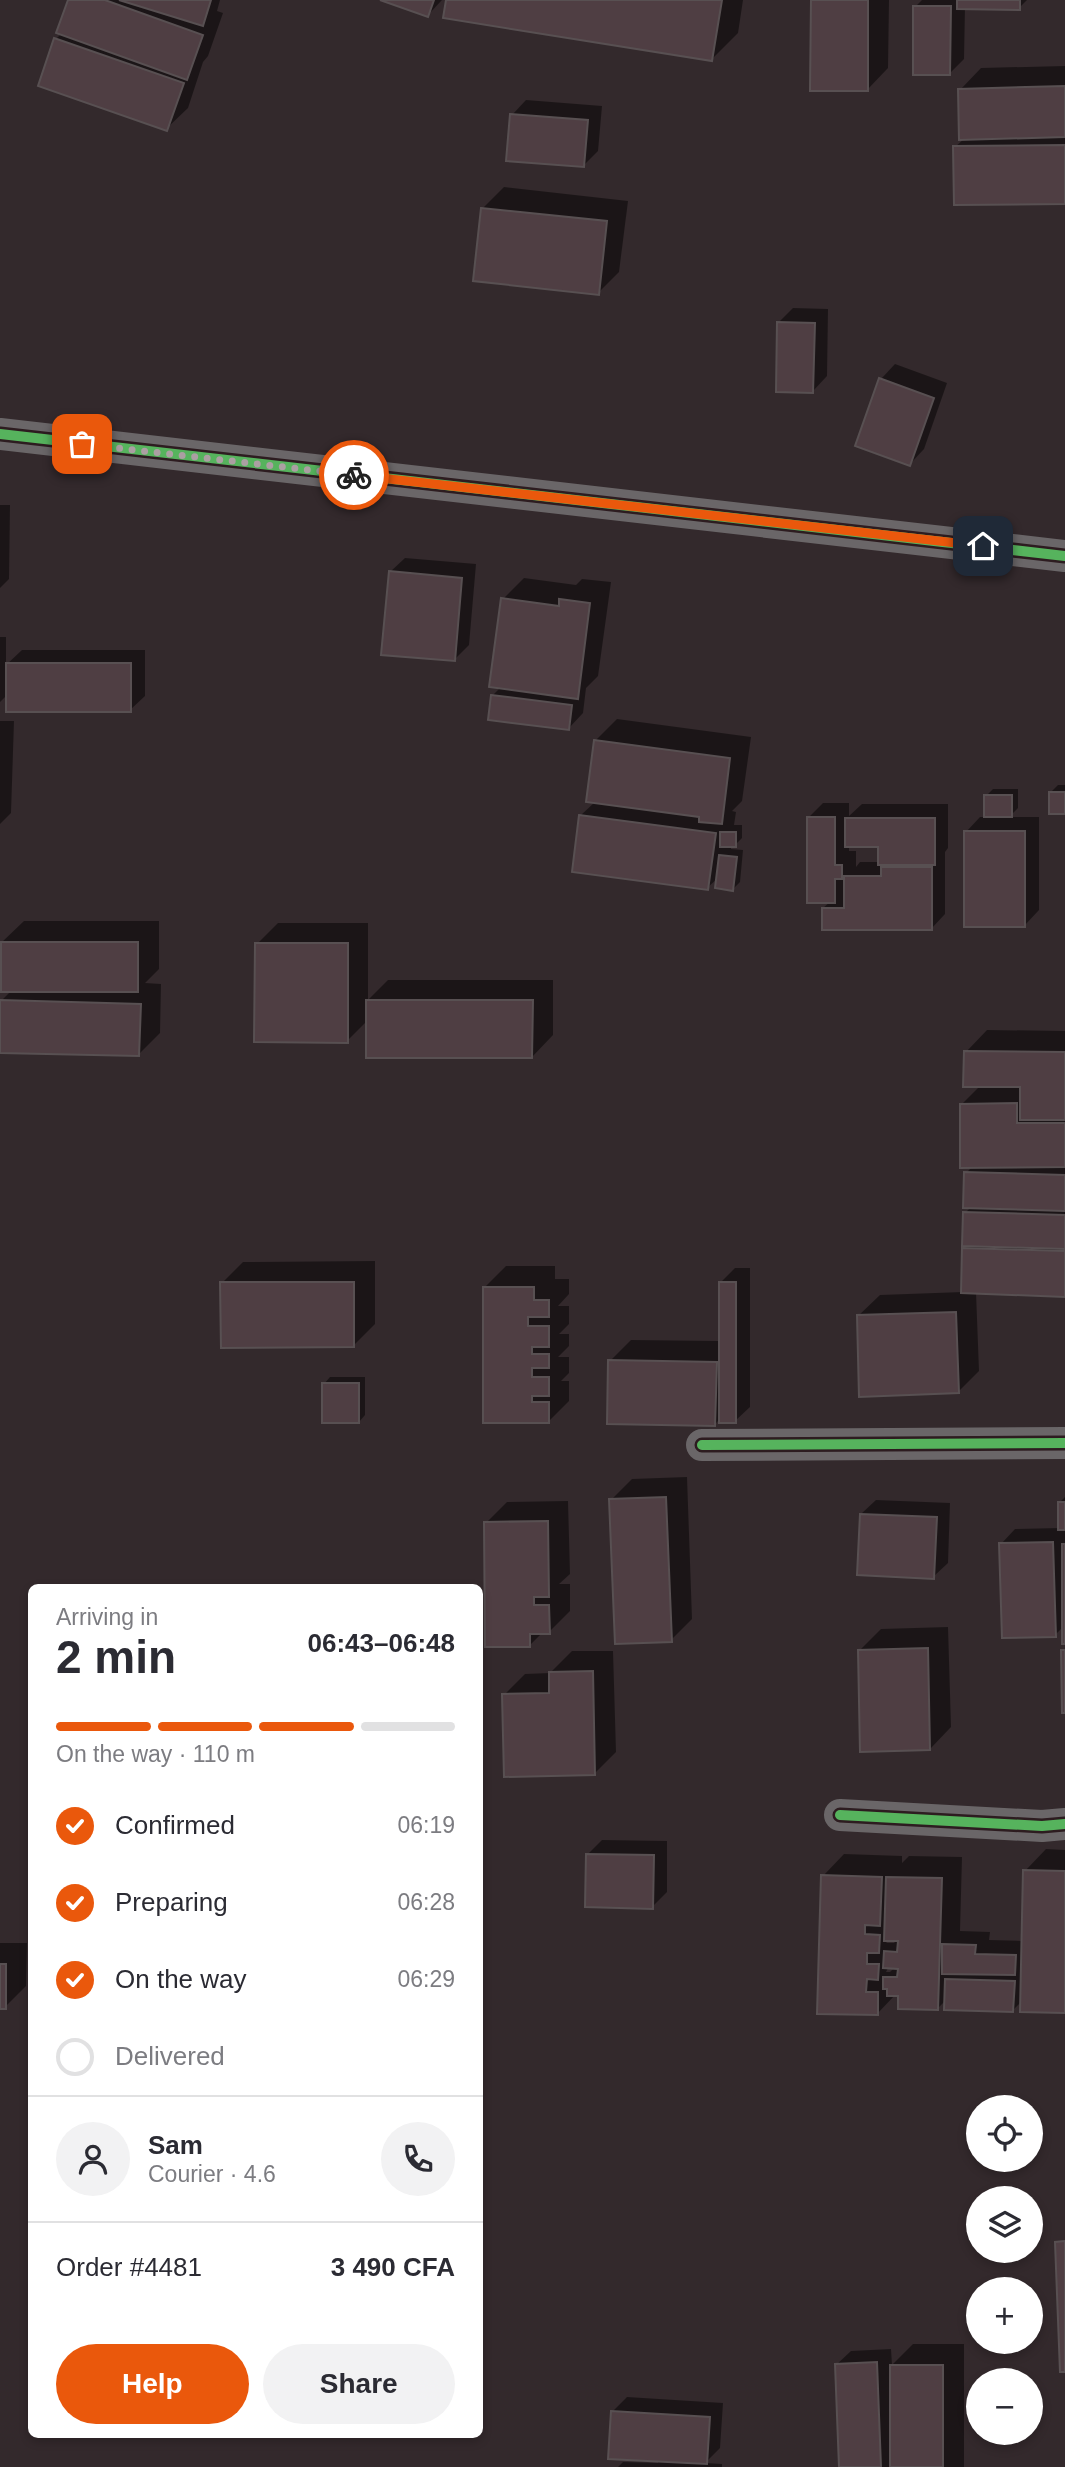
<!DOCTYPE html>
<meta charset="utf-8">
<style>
:root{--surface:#fff;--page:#f2f2f3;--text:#2b2b33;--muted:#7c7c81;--line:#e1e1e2;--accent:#ea580c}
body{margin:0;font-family:Arial,sans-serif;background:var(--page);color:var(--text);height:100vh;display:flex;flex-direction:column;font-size:26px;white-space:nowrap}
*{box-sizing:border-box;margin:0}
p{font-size:23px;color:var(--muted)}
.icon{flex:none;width:38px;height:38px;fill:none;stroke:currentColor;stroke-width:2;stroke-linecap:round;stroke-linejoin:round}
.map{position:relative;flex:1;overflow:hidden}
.panel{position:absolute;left:28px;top:1584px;width:455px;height:854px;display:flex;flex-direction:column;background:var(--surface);border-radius:10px;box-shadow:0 4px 10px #0003}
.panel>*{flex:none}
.tools{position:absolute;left:966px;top:2095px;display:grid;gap:14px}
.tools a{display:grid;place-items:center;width:77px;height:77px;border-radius:50%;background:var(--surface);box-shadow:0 4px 10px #0003;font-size:35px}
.pin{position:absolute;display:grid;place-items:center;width:60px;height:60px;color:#fff;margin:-30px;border-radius:14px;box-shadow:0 4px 10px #0006}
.courier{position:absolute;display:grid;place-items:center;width:70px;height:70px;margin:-35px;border:5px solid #ea580c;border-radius:50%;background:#fff;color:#222;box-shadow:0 2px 9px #0007}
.overview em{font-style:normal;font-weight:600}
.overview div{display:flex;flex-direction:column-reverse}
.overview{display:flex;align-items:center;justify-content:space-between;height:119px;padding:0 28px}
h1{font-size:46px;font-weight:600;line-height:52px}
.bar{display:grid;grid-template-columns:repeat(4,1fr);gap:10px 7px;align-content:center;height:84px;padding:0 28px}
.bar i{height:9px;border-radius:5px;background:var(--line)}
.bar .selected{background:var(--accent)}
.bar p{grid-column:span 4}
.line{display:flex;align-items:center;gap:18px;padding:0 28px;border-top:2px solid var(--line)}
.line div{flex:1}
.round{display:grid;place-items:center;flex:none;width:74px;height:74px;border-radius:37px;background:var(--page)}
ol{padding:0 28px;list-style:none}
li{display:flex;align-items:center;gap:21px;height:77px}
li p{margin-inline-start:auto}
li .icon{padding:7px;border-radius:50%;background:var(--accent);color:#fff;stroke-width:4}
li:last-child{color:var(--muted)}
li i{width:38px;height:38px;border:4px solid var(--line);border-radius:50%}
.primary-button{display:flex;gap:14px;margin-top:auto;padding:14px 28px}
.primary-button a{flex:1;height:80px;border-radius:42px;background:var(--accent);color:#fff;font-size:28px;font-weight:600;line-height:80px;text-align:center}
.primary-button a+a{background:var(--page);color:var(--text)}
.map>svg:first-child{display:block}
</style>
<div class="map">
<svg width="1065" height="2467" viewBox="0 0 1065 2467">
<rect width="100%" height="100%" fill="#33292c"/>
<g fill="#0007" fill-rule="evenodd">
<polygon points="70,0 220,0 217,11 223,13 208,56 203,62 188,108 166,129 56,39 62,33"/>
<polygon points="385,0 442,0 428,15"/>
<polygon points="448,0 743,0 738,33 711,60"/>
<polygon points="812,0 889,0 888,68 867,90"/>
<polygon points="922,0 1027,0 1019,8 965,7 964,59 950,73 915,7"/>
<polygon points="1065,66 1065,202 955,147 965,138 960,90 981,68"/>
<polygon points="526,100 602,106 598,151 584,165 512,115"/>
<polygon points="504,187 628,201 619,272 598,293 483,208"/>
<polygon points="793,308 828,309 827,376 813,391 778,323"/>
<polygon points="895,364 947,383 924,449 910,464 881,379"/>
<polygon points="0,505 10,505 9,579 0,588"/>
<polygon points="405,558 476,564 469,645 454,660 390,572"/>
<polygon points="524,578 576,585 582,579 611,582 598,676 586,688 583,713 569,728 493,695 501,687 503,599"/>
<polygon points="0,637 6,637 6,665 22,650 145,650 145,696 130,710 7,695 0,702"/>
<polygon points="617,719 751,737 742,801 732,811 736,812 734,825 742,825 742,838 735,845 731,845 731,849 743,850 740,882 733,889 718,878 707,888 581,815 595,802 596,740"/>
<polygon points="0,721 14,721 11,813 0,824"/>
<polygon points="1058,785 1065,785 1065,812 1051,792"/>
<polygon points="993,789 1018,789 1018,808 1009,817 1039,817 1039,910 1025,925 966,832 980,817 986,817 986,796"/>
<path d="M823,803h26v13l13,-12h86v44l-3,4v62l-14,15 -108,-21 8,-7 -23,-83zM849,845h31v17h-20l-4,5v-16h-7z"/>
<polygon points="24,921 159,921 159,969 145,983 161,984 160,1033 139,1054 0,1051 1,1001 12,990 2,942"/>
<polygon points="278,923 368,923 368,1000 388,980 553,980 553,1035 532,1057 367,1021 347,1041 257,944"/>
<polygon points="987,1030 1065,1031 1065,1295 976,1292 979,1371 958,1392 858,1316 880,1295 963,1292 964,1249 969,1244 965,1213 972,1206 966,1173 973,1166 961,1105 981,1085 966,1052"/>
<polygon points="375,1261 375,1324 354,1345 222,1283 243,1262"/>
<polygon points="506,1266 555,1266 555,1279 569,1279 569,1294 558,1306 569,1306 569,1324 559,1334 569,1334 569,1346 558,1357 569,1357 569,1373 561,1381 569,1381 569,1401 548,1422 485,1422 485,1287"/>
<polygon points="735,1268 750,1268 750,1407 735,1421 718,1421 715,1424 610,1361 631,1340 720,1341 720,1283"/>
<polygon points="330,1377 365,1377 365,1415 359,1422 324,1384"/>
<polygon points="687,1477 692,1619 671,1640 611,1500 632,1479"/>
<polygon points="1065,1497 1065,1642 1064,1626 1055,1635 1001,1544 1015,1529 1060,1528 1060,1502"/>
<polygon points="876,1500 950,1503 948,1563 933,1577 861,1514"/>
<polygon points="568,1501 570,1574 559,1584 570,1584 570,1611 549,1632 543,1632 530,1645 486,1523 507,1502"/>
<polygon points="948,1627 951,1727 930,1749 860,1650 881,1629"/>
<polygon points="572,1651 613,1651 616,1752 595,1773 504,1695 525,1674 550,1673"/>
<polygon points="602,1840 667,1841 667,1892 652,1907 588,1854"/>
<path d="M1046,1849l19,1v161l-43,-10 -9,9 -67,-10 -9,9 -41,-15 -19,20 -58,-2 4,-136 21,-22 58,2v7l7,-7 53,1 -2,74 30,1 -1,8 34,1 2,-70zM890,1939h8l-4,4h-8zM889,1966l6,1 -5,5h-4z"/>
<polygon points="0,1943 27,1943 26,1986 5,2007 0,2007"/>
<polygon points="913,2344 964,2344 964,2467 841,2467 836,2365 851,2351 891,2349 892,2365"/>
<polygon points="627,2397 723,2403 720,2448 705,2463 722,2464 722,2467 618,2467 623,2462 658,2463 658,2460 613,2411"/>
</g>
<g fill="#4f3e43" stroke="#585052" stroke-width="2">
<polygon points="68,0 105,0 203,35 187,80 56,33"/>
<polygon points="119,0 211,0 203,26"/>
<polygon points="380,0 434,0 428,17"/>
<polygon points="446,0 722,0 712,61 443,18"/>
<polygon points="811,0 868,0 868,91 810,91"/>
<polygon points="957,0 1020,0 1020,10 957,9"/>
<polygon points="913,6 951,6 950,75 913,75"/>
<polygon points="54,38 184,83 167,131 38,86"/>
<polygon points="1065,86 1065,137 959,140 958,89"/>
<polygon points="510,114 588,120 584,167 506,161"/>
<polygon points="1065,145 1065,204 954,205 953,146"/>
<polygon points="481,208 607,221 599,295 473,281"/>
<polygon points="777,322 815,323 813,393 776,392"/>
<polygon points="879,378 934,398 910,466 855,446"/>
<polygon points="389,571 462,578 455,661 381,655"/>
<polygon points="501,598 559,606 559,599 590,603 578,699 489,687"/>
<rect x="6" y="663" width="125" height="49"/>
<polygon points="491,695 572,705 569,730 488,720"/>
<polygon points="594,740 730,758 722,824 699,822 699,817 586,802"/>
<rect x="1049" y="792" width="16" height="22"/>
<rect x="984" y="795" width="28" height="22"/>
<polygon points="579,815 716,833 708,890 572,872"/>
<polygon points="807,817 835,817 835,865 842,865 842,879 835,879 835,903 807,903"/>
<polygon points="845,818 935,818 935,865 878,865 878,847 845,847"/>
<rect x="964" y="831" width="61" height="96"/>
<rect x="720" y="832" width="16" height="15"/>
<polygon points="719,855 737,857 733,891 715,888"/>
<polygon points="881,867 932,867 932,930 822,930 822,908 844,908 844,876 881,876"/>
<rect x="1" y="942" width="137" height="50"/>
<polygon points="255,943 348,943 348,1043 254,1042"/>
<polygon points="0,1000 141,1004 139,1056 0,1053"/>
<polygon points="366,1000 533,1000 532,1058 366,1058"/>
<polygon points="964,1051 1065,1052 1065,1120 1020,1120 1020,1087 963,1087"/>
<polygon points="1017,1103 1017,1123 1065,1123 1065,1167 960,1168 960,1104"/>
<polygon points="964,1172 1065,1175 1065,1211 963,1208"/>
<polygon points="963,1212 1065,1215 1065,1249 962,1246"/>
<polygon points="962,1248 1065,1251 1065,1297 961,1293"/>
<polygon points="220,1282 354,1282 354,1347 221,1348"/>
<rect x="719" y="1282" width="17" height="141"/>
<polygon points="483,1287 534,1287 534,1300 549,1300 549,1317 528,1317 528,1326 549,1326 549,1347 532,1347 532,1354 549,1354 549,1368 532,1368 532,1377 549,1377 549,1396 532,1396 532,1402 549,1402 549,1423 483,1423"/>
<polygon points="956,1312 959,1393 859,1397 857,1315"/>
<polygon points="608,1360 717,1362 715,1426 607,1424"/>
<rect x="322" y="1383" width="37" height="40"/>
<polygon points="666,1497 672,1642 615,1644 609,1499"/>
<rect x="1058" y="1502" width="7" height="28"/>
<polygon points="860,1514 937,1517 934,1579 857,1575"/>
<polygon points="548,1521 549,1597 534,1597 534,1605 549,1605 550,1634 530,1634 530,1647 485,1647 484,1522"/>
<polygon points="1053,1542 1056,1637 1002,1638 999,1543"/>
<rect x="1062" y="1544" width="3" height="100"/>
<polygon points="928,1648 930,1750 860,1752 858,1650"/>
<polygon points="1061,1650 1065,1650 1065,1713 1062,1713"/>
<polygon points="593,1671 595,1775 504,1777 502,1694 549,1693 549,1672"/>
<polygon points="586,1854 654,1855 653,1909 585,1907"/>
<polygon points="1023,1870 1065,1871 1065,2013 1020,2012"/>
<polygon points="821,1875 882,1877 880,1926 865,1925 865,1934 880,1935 879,1953 867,1953 867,1964 879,1964 878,1980 867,1979 866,1992 878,1992 878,2015 817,2014"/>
<polygon points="886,1877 942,1878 938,2010 898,2009 898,1996 887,1996 887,1989 883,1989 883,1977 897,1977 898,1969 883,1968 884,1951 897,1952 898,1941 884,1941"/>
<polygon points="942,1944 976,1945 975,1954 1016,1955 1015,1975 942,1974"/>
<rect x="0" y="1964" width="6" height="45"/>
<polygon points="945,1979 1015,1981 1013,2012 944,2010"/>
<polygon points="1065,2241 1065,2372 1060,2372 1055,2242"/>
<polygon points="877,2362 881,2467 839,2467 835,2364"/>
<rect x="890" y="2365" width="53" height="102"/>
<polygon points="611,2411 710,2417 707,2464 608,2459"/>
</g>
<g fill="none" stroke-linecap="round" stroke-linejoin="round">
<g stroke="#6a6668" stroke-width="32">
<polyline points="0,434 1065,556"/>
<polyline points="702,1445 1065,1443"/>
<polyline points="840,1815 1042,1826 1065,1824"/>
</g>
<g stroke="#2d1c20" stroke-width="15">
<g id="cycleway">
<polyline points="0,434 1065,556"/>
<polyline points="702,1445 1065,1443"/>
<polyline points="840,1815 1042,1826 1065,1824"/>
</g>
</g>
<use href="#cycleway" stroke="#56b35d" stroke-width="10"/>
</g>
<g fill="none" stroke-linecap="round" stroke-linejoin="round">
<polyline stroke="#ab9fa2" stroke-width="7" stroke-dasharray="0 12.6" points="82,444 354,475"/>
<polyline stroke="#ea580c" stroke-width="9" points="354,475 983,546"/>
</g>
</svg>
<div class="tools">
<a><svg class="icon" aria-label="locate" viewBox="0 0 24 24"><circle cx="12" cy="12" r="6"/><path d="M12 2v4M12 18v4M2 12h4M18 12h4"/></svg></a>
<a><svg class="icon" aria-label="layers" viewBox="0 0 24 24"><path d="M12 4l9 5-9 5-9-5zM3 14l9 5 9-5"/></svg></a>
<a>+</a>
<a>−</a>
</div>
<div class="pin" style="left:82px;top:444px;background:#ea580c"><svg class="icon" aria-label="bag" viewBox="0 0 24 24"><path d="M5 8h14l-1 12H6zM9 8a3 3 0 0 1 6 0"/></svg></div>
<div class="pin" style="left:983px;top:546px;background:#1f2937"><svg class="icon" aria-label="home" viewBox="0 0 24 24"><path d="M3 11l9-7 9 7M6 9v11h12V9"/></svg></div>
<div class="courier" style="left:354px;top:475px"><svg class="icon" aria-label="bike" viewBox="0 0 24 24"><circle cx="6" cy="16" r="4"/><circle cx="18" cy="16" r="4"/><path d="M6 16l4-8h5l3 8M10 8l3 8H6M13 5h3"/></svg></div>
<section class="panel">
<div class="overview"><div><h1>2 min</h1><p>Arriving in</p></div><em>06:43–06:48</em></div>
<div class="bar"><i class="selected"></i><i class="selected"></i><i class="selected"></i><i></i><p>On the way · 110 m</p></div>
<ol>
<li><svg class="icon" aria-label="check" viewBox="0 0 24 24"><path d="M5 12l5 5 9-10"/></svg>Confirmed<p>06:19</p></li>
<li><svg class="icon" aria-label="check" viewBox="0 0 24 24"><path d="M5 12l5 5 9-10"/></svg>Preparing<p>06:28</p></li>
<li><svg class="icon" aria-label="check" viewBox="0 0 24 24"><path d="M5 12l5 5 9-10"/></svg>On the way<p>06:29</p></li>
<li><i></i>Delivered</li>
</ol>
<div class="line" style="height:126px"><a class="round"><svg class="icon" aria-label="person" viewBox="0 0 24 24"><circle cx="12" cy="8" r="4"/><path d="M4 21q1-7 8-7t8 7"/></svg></a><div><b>Sam</b><p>Courier · 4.6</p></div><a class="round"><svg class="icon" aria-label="phone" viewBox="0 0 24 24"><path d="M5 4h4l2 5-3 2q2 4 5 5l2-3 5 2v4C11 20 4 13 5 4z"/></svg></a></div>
<div class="line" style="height:91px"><div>Order #4481</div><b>3 490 CFA</b></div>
<div class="primary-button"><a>Help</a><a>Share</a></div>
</section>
</div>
